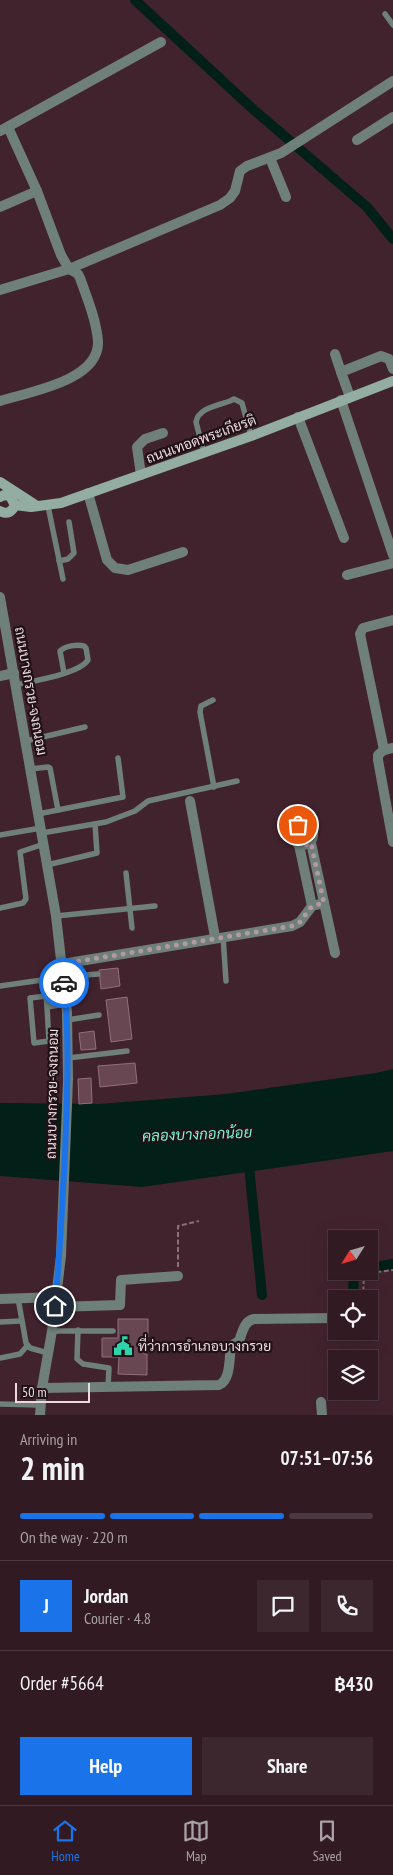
<!DOCTYPE html>
<meta charset="utf-8">
<style>
:root{--surface:#311a22;--page:#3d272f;--text:#f1f3f6;--muted:#a8a1a5;--line:#4c3840;--accent:#1a73e8}
body{margin:0;font-family:"PT Sans Narrow",Sarabun,sans-serif;background:var(--page);color:var(--text);height:100vh;display:flex;flex-direction:column;font-size:19px;white-space:nowrap}
*{box-sizing:border-box;margin:0}
p{font-size:16px;color:var(--muted)}
.icon{flex:none;width:28px;height:28px;fill:none;stroke:currentColor;stroke-width:2;stroke-linecap:round;stroke-linejoin:round}
.map{position:relative;height:1415px;overflow:hidden}
.drawer{display:flex;flex-direction:column;background:var(--surface);flex:1}
.drawer>*{flex:none}
.needle{width:32px;rotate:233deg}
.tools{position:absolute;left:328px;top:1230px;display:grid;gap:10px}
.tools a{display:grid;place-items:center;width:50px;height:50px;border-radius:0px;background:var(--surface);box-shadow:0 5px 20px #0002,0 0 0 1px var(--line);font-size:25px}
.scale{position:absolute;left:15px;bottom:12px;width:75px;box-sizing:border-box;padding-left:5px;border:2px solid #edd9df;border-top:0;font-size:14px;line-height:18px;white-space:nowrap;color:#edd9df;-webkit-text-stroke:4px #1f1116;paint-order:stroke}
.pin{position:absolute;display:grid;place-items:center;width:42px;height:42px;color:#fff;margin:-21px;border:2px solid #fff;border-radius:50%;box-shadow:0 1px 5px #0007}
.courier{position:absolute;display:grid;place-items:center;width:50px;height:50px;margin:-25px;border:4px solid #1a73e8;border-radius:50%;background:#fff;color:#222;box-shadow:0 1px 6px #0007}
.summary em{font-style:normal;font-weight:700}
.summary div{display:flex;flex-direction:column-reverse}
.summary{display:flex;align-items:center;justify-content:space-between;height:85px;padding:0 20px}
h1{font-size:32px;font-weight:700;line-height:38px}
.bar{display:grid;grid-template-columns:repeat(4,1fr);gap:8px 5px;align-content:center;height:60px;padding:0 20px}
.bar i{height:6px;border-radius:4px;background:var(--line)}
.bar .current{background:var(--accent)}
.bar p{grid-column:span 4}
.line{display:flex;align-items:center;gap:12px;padding:0 20px;border-top:1px solid var(--line)}
.line div{flex:1}
.round{display:grid;place-items:center;flex:none;width:52px;height:52px;border-radius:0px;background:var(--page)}
.cta{display:flex;gap:10px;margin-top:auto;padding:10px 20px}
.cta a{flex:1;height:58px;border-radius:0px;background:var(--accent);color:#fff;font-size:20px;font-weight:700;line-height:58px;text-align:center}
.cta a+a{background:var(--page);color:var(--text)}
.tabs{display:flex;justify-content:space-around;align-items:center;height:70px;border-top:1px solid var(--line);background:var(--surface);font-size:14px;color:var(--muted)}
.tabs a{display:grid;justify-items:center;gap:2px}
.tabs .current{color:var(--accent)}
.map>svg:first-child{display:block}
</style>
<div class="map">
<svg width="393" height="1415" viewBox="0 0 393 1415">
<rect width="100%" height="100%" fill="#41232e"/>
<polygon fill="#022017" points="393,1069 393,1151 142,1187 0,1176 0,1103 99,1104 226,1094 376,1073"/>
<g fill="none" stroke-linecap="round" stroke-linejoin="round">
<g stroke="#022017" stroke-width="10">
<polyline points="135,0 254,110 367,207 393,239"/>
<polyline points="248,1157 262,1295"/>
<polyline points="369,1268 393,1264"/>
<polyline points="353,1299 354,1271"/>
</g>
</g>
<g fill="#684752" stroke="#936f7b">
<polygon points="118,968 120,986 101,989 99,970"/>
<polygon points="127,997 132,1039 111,1042 106,1000"/>
<polygon points="94,1031 96,1049 81,1050 79,1033"/>
<polygon points="135,1063 137,1083 100,1087 98,1066"/>
<polygon points="91,1078 92,1103 79,1104 78,1079"/>
<polygon points="118,1319 148,1319 148,1337 144,1337 144,1354 147,1354 147,1375 118,1374 119,1357 102,1357 102,1338 118,1338"/>
</g>
<g fill="none" stroke-linecap="round" stroke-linejoin="round">
<g stroke="#886f78" stroke-width="2" stroke-dasharray="5 2.5" stroke-linecap="butt">
<polyline points="178,1267 178,1226 199,1221"/>
<polyline points="363,1299 364,1274 393,1270"/>
</g>
<g stroke="#6f7f79" stroke-width="5.5">
<polyline points="385,14 393,25"/>
<path d="M204,453l-8,-31c2,-14 23,-17 34,-21l4,-2 8,4 9,33"/>
<polyline points="48,506 63,579"/>
<polyline points="59,561 68,559 74,553 69,522"/>
<path d="M16,685c16,-4 63,-11 72,-25l-2,-12 -2,-2c-7,-2 -19,0 -24,5l4,22"/>
<polyline points="213,700 201,706 200,712 214,787"/>
<polyline points="26,741 85,727"/>
<polyline points="30,769 48,767 50,768 58,810"/>
<polyline points="38,814 123,797 118,758"/>
<polyline points="42,833 106,822 135,811 148,801 237,781"/>
<polyline points="0,835 41,828"/>
<polyline points="47,865 97,853 95,824"/>
<polyline points="126,873 132,928"/>
<polyline points="0,908 23,903 26,899 20,852 44,844"/>
<polyline points="56,916 155,906"/>
<polyline points="223,936 226,981"/>
<polyline points="0,986 63,977 98,974"/>
<polyline points="47,1007 49,1041 34,1043 30,998 46,996 47,1007 66,1004"/>
<polyline points="67,1020 99,1015"/>
<polyline points="68,1058 127,1051"/>
<polyline points="18,1298 26,1343 30,1348 48,1353"/>
<polyline points="0,1322 21,1321"/>
<polyline points="78,1330 77,1359 83,1364 109,1368 108,1387"/>
<polyline points="52,1331 113,1331"/>
<polyline points="0,1358 20,1354 27,1346"/>
<polyline points="0,1404 40,1405"/>
</g>
<g stroke="#6f7f79" stroke-width="10">
<polyline points="8,127 37,191 61,255 69,269 220,205 230,198 235,191 240,171 247,166 281,153 393,81"/>
<polyline points="0,131 161,42"/>
<polyline points="357,140 393,117"/>
<polyline points="270,158 286,197"/>
<polyline points="0,207 37,191"/>
<path d="M0,290l69,-21 9,5 2,4c7,20 16,41 18,63 2,40 -70,51 -98,60"/>
<polyline points="335,354 341,372"/>
<polyline points="350,397 341,372 381,356 389,359 393,369"/>
<polyline points="341,400 393,555"/>
<polyline points="298,417 344,538"/>
<polyline points="141,475 137,447 145,439 163,433"/>
<polyline points="88,493 107,560 115,568 128,570 183,552"/>
<polyline points="347,575 393,563"/>
<polyline points="393,620 363,628 360,634 384,750 393,748"/>
<polyline points="0,676 14,673"/>
<polyline points="384,750 378,755 378,760 393,842"/>
<polyline points="190,801 215,937"/>
<circle cx="303" cy="835" r="10"/>
<polyline points="311,843 335,953"/>
<polyline points="299,845 312,906"/>
<polyline points="62,964 292,926 300,922 312,906 324,903"/>
<polyline points="0,1299 56,1297"/>
<polyline points="55,1307 120,1305 121,1280 178,1276"/>
<path d="M42,1388l177,-3c12,-5 10,-27 12,-39l8,-5c4,-10 5,-20 15,-22l82,-1"/>
<polyline points="321,1402 322,1415"/>
</g>
<polyline stroke="#6f7f79" stroke-width="10" points="0,597 56,916 67,1012 68,1079 61,1256 52,1331 42,1388 40,1415"/>
<g stroke="#93ada3" stroke-width="10">
<polyline points="0,482 37,506"/>
<path d="M0,497l4,-2 6,1 5,9c-3,7 -8,10 -15,6"/>
<polyline points="15,505 31,507 61,503 251,436 393,381"/>
</g>
</g>
<g fill="none" stroke-linecap="round" stroke-linejoin="round">
<path stroke="#b199a1" stroke-width="5" stroke-dasharray="0 9" d="M64,983l-2,-19 230,-38 8,-4 12,-16 12,-3 -13,-60c-14,7 -24,-7 -13,-18"/>
<path stroke="#1a73e8" stroke-width="6" d="M55,1306c5,-50 7,-101 10,-152 2,-57 5,-114 -1,-171"/>
</g>
<defs>
<g id="civic-bare" transform="scale(1.5)"><path d="M-.6-6.5H3V-4.5H.6V-3L4-1V1h2V6H-6V1h2V-1L-.6-3ZM-1.2 2.5V6h2.4V2.5Z" fill="#2ed4aa" stroke="#1f1116" stroke-width="2.5" paint-order="stroke"/></g>
</defs>
<g fill-rule="evenodd">
<use href="#civic-bare" x="123" y="1346"/>
</g>
<g text-anchor="middle" dominant-baseline="central" stroke-width="4.5" stroke-linejoin="round" paint-order="stroke">
<g font-size="14" fill="#edd9df" stroke="#1f1116">
<text transform="translate(201 439) rotate(-20)">ถนนเทอดพระเกียรติ</text>
<text transform="translate(31 691) rotate(80)">ถนนบางกรวย-จงถนอม</text>
<text transform="translate(52 1094) rotate(-89)">ถนนบางกรวย-จงถนอม</text>
</g>
<g font-size="14" fill="#edd9df" stroke="#1f1116" text-anchor="start">
<text x="138" y="1346">ที่ว่าการอำเภอบางกรวย</text>
</g>
<g font-size="15" font-style="italic" fill="#75f7d0" stroke="#1f1116">
<text transform="translate(197 1134) rotate(-2)">คลองบางกอกน้อย</text>
</g>
</g>
</svg>
<div class="tools">
<a><svg class="needle" viewBox="-14 -14 28 28"><path d="M0-13l5 13h-10z" fill="#e53935"/><path d="M0 13l5-13h-10z" fill="#a8a1a5"/></svg></a>
<a><svg class="icon" aria-label="locate" viewBox="0 0 24 24"><circle cx="12" cy="12" r="6"/><path d="M12 2v4M12 18v4M2 12h4M18 12h4"/></svg></a>
<a><svg class="icon" aria-label="layers" viewBox="0 0 24 24"><path d="M12 4l9 5-9 5-9-5zM3 14l9 5 9-5"/></svg></a>
</div>
<div class="scale">50 m</div>
<div class="pin" style="left:298px;top:825px;background:#ea580c"><svg class="icon" aria-label="bag" viewBox="0 0 24 24"><path d="M5 8h14l-1 12H6zM9 8a3 3 0 0 1 6 0"/></svg></div>
<div class="pin" style="left:55px;top:1306px;background:#1f2937"><svg class="icon" aria-label="home" viewBox="0 0 24 24"><path d="M3 11l9-7 9 7M6 9v11h12V9"/></svg></div>
<div class="courier" style="left:64px;top:983px"><svg class="icon" aria-label="car" viewBox="0 0 24 24"><path d="M5 17H2v-5l4-1 3-4h7l3 4 3 1v5h-3M9 17h6M6 11h13"/><circle cx="7" cy="17" r="2"/><circle cx="17" cy="17" r="2"/></svg></div>
</div>
<section class="drawer">
<div class="summary"><div><h1>2 min</h1><p>Arriving in</p></div><em>07:51–07:56</em></div>
<div class="bar"><i class="current"></i><i class="current"></i><i class="current"></i><i></i><p>On the way · 220 m</p></div>
<div class="line" style="height:90px"><b class="round" style="background:var(--accent);color:#fff">J</b><div><b>Jordan</b><p>Courier · 4.8</p></div><a class="round"><svg class="icon" aria-label="chat" viewBox="0 0 24 24"><path d="M4 5h16v11H9l-5 4z"/></svg></a><a class="round"><svg class="icon" aria-label="phone" viewBox="0 0 24 24"><path d="M5 4h4l2 5-3 2q2 4 5 5l2-3 5 2v4C11 20 4 13 5 4z"/></svg></a></div>
<div class="line" style="height:65px"><div>Order #5664</div><b>฿430</b></div>
<div class="cta"><a>Help</a><a>Share</a></div>
</section>
<nav class="tabs">
<a class="current"><svg class="icon" aria-label="home" viewBox="0 0 24 24"><path d="M3 11l9-7 9 7M6 9v11h12V9"/></svg>Home</a>
<a><svg class="icon" aria-label="map" viewBox="0 0 24 24"><path d="M3 6l6-2 6 2 6-2v14l-6 2-6-2-6 2zM9 4v14M15 6v14"/></svg>Map</a>
<a><svg class="icon" aria-label="saved" viewBox="0 0 24 24"><path d="M7 4h10v16l-5-4-5 4z"/></svg>Saved</a>
</nav>
